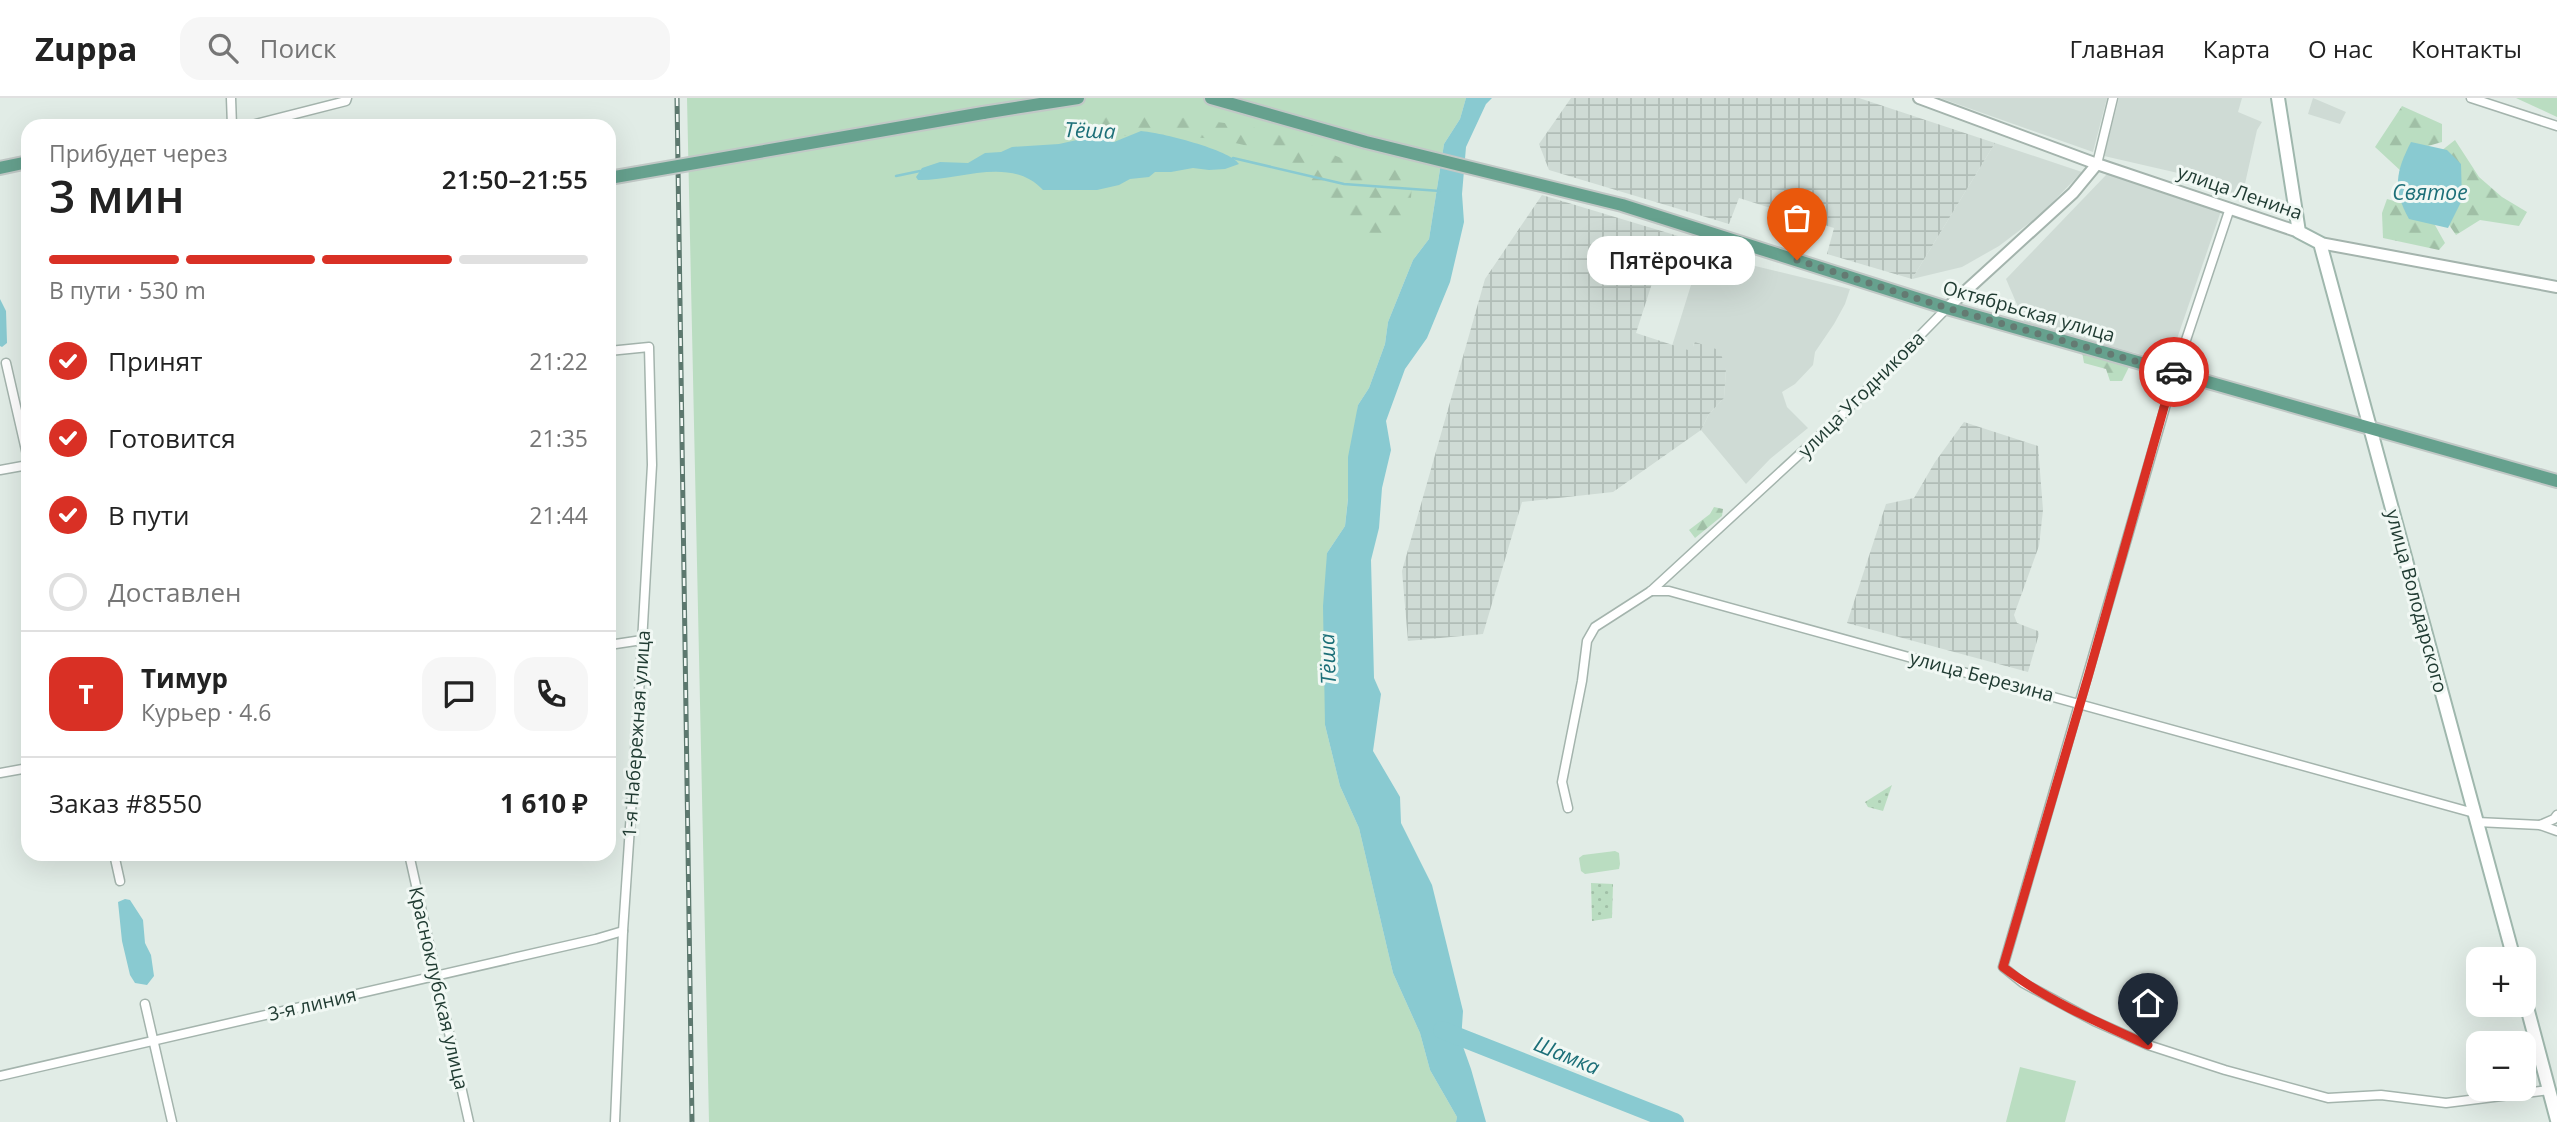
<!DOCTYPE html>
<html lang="ru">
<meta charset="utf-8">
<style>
:root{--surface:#fff;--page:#f6f6f6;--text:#222;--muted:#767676;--line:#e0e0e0;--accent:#d93025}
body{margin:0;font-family:"Open Sans",sans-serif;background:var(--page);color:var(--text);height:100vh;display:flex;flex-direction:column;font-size:26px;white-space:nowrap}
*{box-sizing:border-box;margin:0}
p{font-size:23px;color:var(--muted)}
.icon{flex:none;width:38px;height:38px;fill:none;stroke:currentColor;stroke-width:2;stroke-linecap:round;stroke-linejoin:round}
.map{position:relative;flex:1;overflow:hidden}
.details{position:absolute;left:21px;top:21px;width:595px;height:742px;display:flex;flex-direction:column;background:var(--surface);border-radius:21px;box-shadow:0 7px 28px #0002}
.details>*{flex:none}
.tools{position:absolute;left:2466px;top:849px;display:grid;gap:14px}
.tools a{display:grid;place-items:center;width:70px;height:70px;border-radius:14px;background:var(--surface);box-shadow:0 7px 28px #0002;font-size:35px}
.pin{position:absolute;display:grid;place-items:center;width:60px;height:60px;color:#fff;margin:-72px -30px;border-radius:50% 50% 50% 0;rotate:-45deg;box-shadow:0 0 7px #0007}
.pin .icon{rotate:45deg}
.courier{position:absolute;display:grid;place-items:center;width:70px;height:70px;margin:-35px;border:5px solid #d93025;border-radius:50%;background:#fff;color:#222;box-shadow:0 2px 9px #0007}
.bubble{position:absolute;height:49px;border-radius:21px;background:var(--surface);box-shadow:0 7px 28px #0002;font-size:23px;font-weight:600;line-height:49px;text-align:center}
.headline em{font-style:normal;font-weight:600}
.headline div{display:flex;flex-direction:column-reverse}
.headline{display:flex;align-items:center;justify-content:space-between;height:119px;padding:0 28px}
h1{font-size:46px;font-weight:600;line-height:52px}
.bar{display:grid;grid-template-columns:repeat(4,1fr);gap:10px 7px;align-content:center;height:84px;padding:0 28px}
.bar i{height:9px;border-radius:5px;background:var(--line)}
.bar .active{background:var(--accent)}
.bar p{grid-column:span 4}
.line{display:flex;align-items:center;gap:18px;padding:0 28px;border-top:2px solid var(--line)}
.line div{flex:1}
.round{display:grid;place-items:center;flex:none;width:74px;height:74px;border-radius:21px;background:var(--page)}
ol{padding:0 28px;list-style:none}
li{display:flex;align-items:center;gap:21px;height:77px}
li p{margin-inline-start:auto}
li .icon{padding:7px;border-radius:50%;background:var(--accent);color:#fff;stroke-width:4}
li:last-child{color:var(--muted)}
li i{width:38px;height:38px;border:4px solid var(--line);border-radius:50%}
header{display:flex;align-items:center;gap:42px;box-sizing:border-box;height:98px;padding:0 35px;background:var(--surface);border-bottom:2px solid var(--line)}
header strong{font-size:33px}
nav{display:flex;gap:38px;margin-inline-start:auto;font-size:24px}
.search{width:490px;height:63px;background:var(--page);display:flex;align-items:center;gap:18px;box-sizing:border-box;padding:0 24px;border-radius:21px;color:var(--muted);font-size:26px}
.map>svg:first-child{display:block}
</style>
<header>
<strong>Zuppa</strong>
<div class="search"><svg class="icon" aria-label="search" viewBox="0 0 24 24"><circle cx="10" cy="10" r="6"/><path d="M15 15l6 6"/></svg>Поиск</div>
<nav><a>Главная</a><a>Карта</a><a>О нас</a><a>Контакты</a></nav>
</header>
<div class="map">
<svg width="2557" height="1024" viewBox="0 0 2557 1024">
<defs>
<pattern id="industrial-grid" width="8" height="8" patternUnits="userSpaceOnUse" patternTransform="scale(1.75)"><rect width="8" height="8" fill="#cfdbd5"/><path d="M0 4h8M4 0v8" fill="none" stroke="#b1bdb7"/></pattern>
<pattern id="forest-firs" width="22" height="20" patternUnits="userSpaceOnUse" patternTransform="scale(1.75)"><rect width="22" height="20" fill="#baddc1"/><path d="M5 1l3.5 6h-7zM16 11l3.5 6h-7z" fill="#a0bfa6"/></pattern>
<pattern id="park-dots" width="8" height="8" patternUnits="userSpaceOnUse" patternTransform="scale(1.75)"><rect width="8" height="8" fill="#baddc1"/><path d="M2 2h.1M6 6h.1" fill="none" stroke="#a0bfa6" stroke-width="1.8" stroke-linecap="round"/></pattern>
</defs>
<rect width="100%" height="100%" fill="#e1ece6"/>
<g fill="#cfdbd5">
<polygon points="1940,0 2107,0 2093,54"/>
<polygon points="2119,0 2242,0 2238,14 2262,24 2257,32 2242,99 2178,75 2104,58"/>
<polygon points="2313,0 2346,14 2340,26 2308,16"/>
<polygon points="1995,45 2082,74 2040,117 1999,148 1962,169 1912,181"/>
<polygon points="2107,76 2221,113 2169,264 2025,225 2006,181"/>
<polygon points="1701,155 1850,191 1845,206 1834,226 1815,254 1813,267 1795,286 1782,294 1787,309 1808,330 1770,361 1746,386 1701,332 1709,316 1724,300 1726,271 1694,245 1692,254 1672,248"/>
</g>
<g fill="url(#industrial-grid)">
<polygon points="1571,0 1859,0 1995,45 1912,181 1827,156 1834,130 1739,100 1729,126 1549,72 1539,46"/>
<polygon points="1542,97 1688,141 1685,150 1665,145 1636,235 1691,253 1695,244 1716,251 1721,256 1726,271 1724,300 1709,316 1701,332 1613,394 1522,404 1483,536 1408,543 1402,473 1485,181"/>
<polygon points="1964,324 2038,348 2043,412 2039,448 2014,517 2017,525 2038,533 2039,536 2028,574 1847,525 1886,406 1914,400 1935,364"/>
</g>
<g fill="#baddc1">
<polygon points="687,0 1466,0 1460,21 1444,46 1429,141 1413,162 1388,224 1385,246 1369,290 1358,307 1345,428 1327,455 1325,627 1340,688 1359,730 1393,875 1420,935 1430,972 1457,1019 1456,1024 709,1024"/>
<polygon points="2516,0 2557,0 2557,19"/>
<polygon points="1615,753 1619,755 1620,766 1619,771 1585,776 1581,773 1579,760 1583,757"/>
<polygon points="2020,969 2076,983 2065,1024 2006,1024"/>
</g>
<g fill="url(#forest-firs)">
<polygon points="2402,8 2442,26 2442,44 2414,52 2402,74 2375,49"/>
<path d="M1094,14h45l109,14 53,15 61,26 33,1 17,13c-1,7 0,16 -2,22 -7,18 -27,38 -48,32 -40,-10 -36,-46 -65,-66 -59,-43 -152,-32 -222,-33l-9,-5 -3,-9z"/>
<polygon points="2455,42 2479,79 2502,99 2527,114 2519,128 2480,122 2456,137 2445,121 2441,53"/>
<polygon points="2387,101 2405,106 2431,120 2445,145 2439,152 2383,140 2382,115"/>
<polygon points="2082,254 2130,267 2122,283 2110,283 2106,271 2084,265"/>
<polygon points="1714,409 1723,411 1722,418 1695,440 1689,432 1710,416"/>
</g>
<g fill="url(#park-dots)">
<polygon points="1892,687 1883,713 1868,709 1865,704"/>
<polygon points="1591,785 1613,786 1612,820 1592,823"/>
</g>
<g fill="#89cad1">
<polygon points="1466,0 1492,0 1486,6 1466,49 1462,96 1464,124 1450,184 1427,240 1405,271 1386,323 1391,352 1382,390 1379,430 1371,462 1374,580 1381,596 1373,653 1400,699 1401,725 1432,787 1463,913 1461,943 1471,971 1486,1024 1456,1024 1457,1019 1430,972 1420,935 1393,875 1359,730 1340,688 1325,627 1323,508 1327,455 1345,428 1348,401 1348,359 1358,307 1369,290 1385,246 1388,224 1413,162 1429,141 1444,46 1460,21"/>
<path d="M1141,33c18,1 90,19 98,33l-14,5 -16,1 -16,-2 -22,4h-16l-6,5 -19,2 -11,6 -22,5h-54c-32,-35 -85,-9 -125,-10l-2,-3 6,-9 18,-6 28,1 17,-10 16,-1 11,-5 47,-3 36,-8 19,6z"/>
<path d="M2411,44l36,8 14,14 1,36 -14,28 -39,-9c-17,-30 -13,-48 2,-77z"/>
<polygon points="0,201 6,213 7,245 2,249 0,248"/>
<polygon points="125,801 130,802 143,822 145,845 151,857 154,878 147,887 135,885 130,877 122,843 118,804"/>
</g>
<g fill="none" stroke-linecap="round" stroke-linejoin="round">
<g stroke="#89cad1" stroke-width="2.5">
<polyline points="1233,60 1344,86 1440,93"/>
<polyline points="896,78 920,73"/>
</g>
<polyline stroke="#89cad1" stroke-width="18" points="1442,932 1675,1024"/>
<g stroke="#a4b4ad" stroke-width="11">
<g id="minor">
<polyline points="231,0 232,28"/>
<polyline points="2471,0 2557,28"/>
<polyline points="248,28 346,3 347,0"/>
<polyline points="2097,66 2113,0"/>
<polyline points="2230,110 2175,275 2003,869 2023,885 2094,923 2148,947 2225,972 2328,1000 2381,997 2446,1005 2549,992"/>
<polyline points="609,253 649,249 652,367 640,580 623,833 615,1024"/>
<polyline points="6,265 28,361"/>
<polyline points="0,372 28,367"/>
<polyline points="1651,493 1669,493 2474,715"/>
<polyline points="609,547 642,542"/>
<polyline points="0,675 28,670"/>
<polyline points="1568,710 1562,684 1582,583 1587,543 1595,529 1651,493 1840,319 1947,210"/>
<polyline points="2477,724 2540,727 2557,733"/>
<polyline points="2540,727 2554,721 2557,717"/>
<polyline points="114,756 120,783"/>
<polyline points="409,756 469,1024"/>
<polyline points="145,906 172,1024"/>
<polyline points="0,978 596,841 623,833"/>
</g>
</g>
<g stroke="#a4b4ad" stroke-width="14">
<g id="tertiary">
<polyline points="1919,0 2097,66 2299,134"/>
<polyline points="2320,145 2557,189"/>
<polyline points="1947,210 2073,95 2097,66"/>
</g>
</g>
<g stroke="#9fb7ad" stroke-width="16">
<g id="secondary">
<polyline points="2278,0 2299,134 2320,145 2514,861"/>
<polyline points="2524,898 2557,1022"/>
</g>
</g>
<g stroke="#c1c8c6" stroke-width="16">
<g id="primary">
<polyline points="1211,0 1366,44 1622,107 1947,210 2557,383"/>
<polyline points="983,15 1078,0"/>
<polyline points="0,70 28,64"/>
</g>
</g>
<use href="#minor" stroke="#fff" stroke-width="8"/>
<use href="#tertiary" stroke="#fff" stroke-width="10"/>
<use href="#secondary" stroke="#fff" stroke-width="12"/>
<use href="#primary" stroke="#66a18e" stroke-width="12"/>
<g stroke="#5c786e" stroke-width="5">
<polyline id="rail" points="677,0 692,1024"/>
</g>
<use href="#rail" stroke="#f1f8f4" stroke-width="2.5" stroke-dasharray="8" stroke-linecap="butt"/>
<g stroke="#c1c8c6" stroke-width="16" stroke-linecap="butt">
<polyline id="primary-bridge" points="609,80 983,15"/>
</g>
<use href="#primary-bridge" stroke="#66a18e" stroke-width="12"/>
</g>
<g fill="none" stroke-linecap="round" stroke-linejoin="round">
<polyline stroke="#647a72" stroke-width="7" stroke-dasharray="0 12.6" points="1797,162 1947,210 2174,274"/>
<path stroke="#d93025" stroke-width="9" d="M2148,947c-49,-22 -102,-45 -145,-78l85,-290 86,-305"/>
</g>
<g text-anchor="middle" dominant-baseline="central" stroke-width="6" stroke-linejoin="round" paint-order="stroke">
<g font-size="19" fill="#213c33" stroke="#f1f8f4">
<text transform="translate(2240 94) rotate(19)">улица Ленина</text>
<text transform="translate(2029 213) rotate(16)">Октябрьская улица</text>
<text transform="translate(1861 296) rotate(-45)">улица Угодникова</text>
<text transform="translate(2417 503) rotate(75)">улица Володарского</text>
<text transform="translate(1982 578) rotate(15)">улица Березина</text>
<text transform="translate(636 636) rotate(-86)">1-я Набережная улица</text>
<text transform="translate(439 890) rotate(77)">Красноклубская улица</text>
<text transform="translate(312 906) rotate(-13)">3-я линия</text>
</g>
<g font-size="21" font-style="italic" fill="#1c6f78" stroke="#f1f8f4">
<text transform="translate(1090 32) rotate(2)">Тёша</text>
<text x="2430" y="94">Святое</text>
<text transform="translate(1327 561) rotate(-92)">Тёша</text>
<text transform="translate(1567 957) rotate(22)">Шамка</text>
</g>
</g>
</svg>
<div class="tools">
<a>+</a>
<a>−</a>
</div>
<div class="pin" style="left:1797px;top:162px;background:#ea580c"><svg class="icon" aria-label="bag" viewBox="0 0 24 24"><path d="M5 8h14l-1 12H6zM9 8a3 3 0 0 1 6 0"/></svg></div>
<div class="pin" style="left:2148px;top:947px;background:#1f2937"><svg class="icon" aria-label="home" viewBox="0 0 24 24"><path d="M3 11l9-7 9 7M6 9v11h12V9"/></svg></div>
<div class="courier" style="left:2174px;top:274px"><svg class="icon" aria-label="car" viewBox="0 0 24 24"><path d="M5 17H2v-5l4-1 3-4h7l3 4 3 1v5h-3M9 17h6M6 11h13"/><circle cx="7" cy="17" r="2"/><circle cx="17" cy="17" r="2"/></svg></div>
<div class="bubble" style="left:1587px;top:138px;width:168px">Пятёрочка</div>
<section class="details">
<div class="headline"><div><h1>3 мин</h1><p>Прибудет через</p></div><em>21:50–21:55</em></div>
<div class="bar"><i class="active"></i><i class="active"></i><i class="active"></i><i></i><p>В пути · 530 m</p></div>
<ol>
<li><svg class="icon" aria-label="check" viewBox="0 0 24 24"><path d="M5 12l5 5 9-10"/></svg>Принят<p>21:22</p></li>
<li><svg class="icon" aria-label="check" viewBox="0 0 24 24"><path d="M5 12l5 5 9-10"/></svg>Готовится<p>21:35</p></li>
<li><svg class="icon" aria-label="check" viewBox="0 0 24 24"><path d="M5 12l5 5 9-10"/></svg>В пути<p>21:44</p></li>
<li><i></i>Доставлен</li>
</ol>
<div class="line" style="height:126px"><b class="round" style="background:var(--accent);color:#fff">Т</b><div><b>Тимур</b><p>Курьер · 4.6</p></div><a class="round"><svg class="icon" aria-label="chat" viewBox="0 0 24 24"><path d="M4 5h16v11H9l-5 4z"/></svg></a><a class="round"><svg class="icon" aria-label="phone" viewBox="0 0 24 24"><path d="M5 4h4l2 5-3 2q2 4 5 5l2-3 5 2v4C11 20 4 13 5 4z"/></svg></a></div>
<div class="line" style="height:91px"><div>Заказ #8550</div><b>1 610 ₽</b></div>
</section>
</div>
